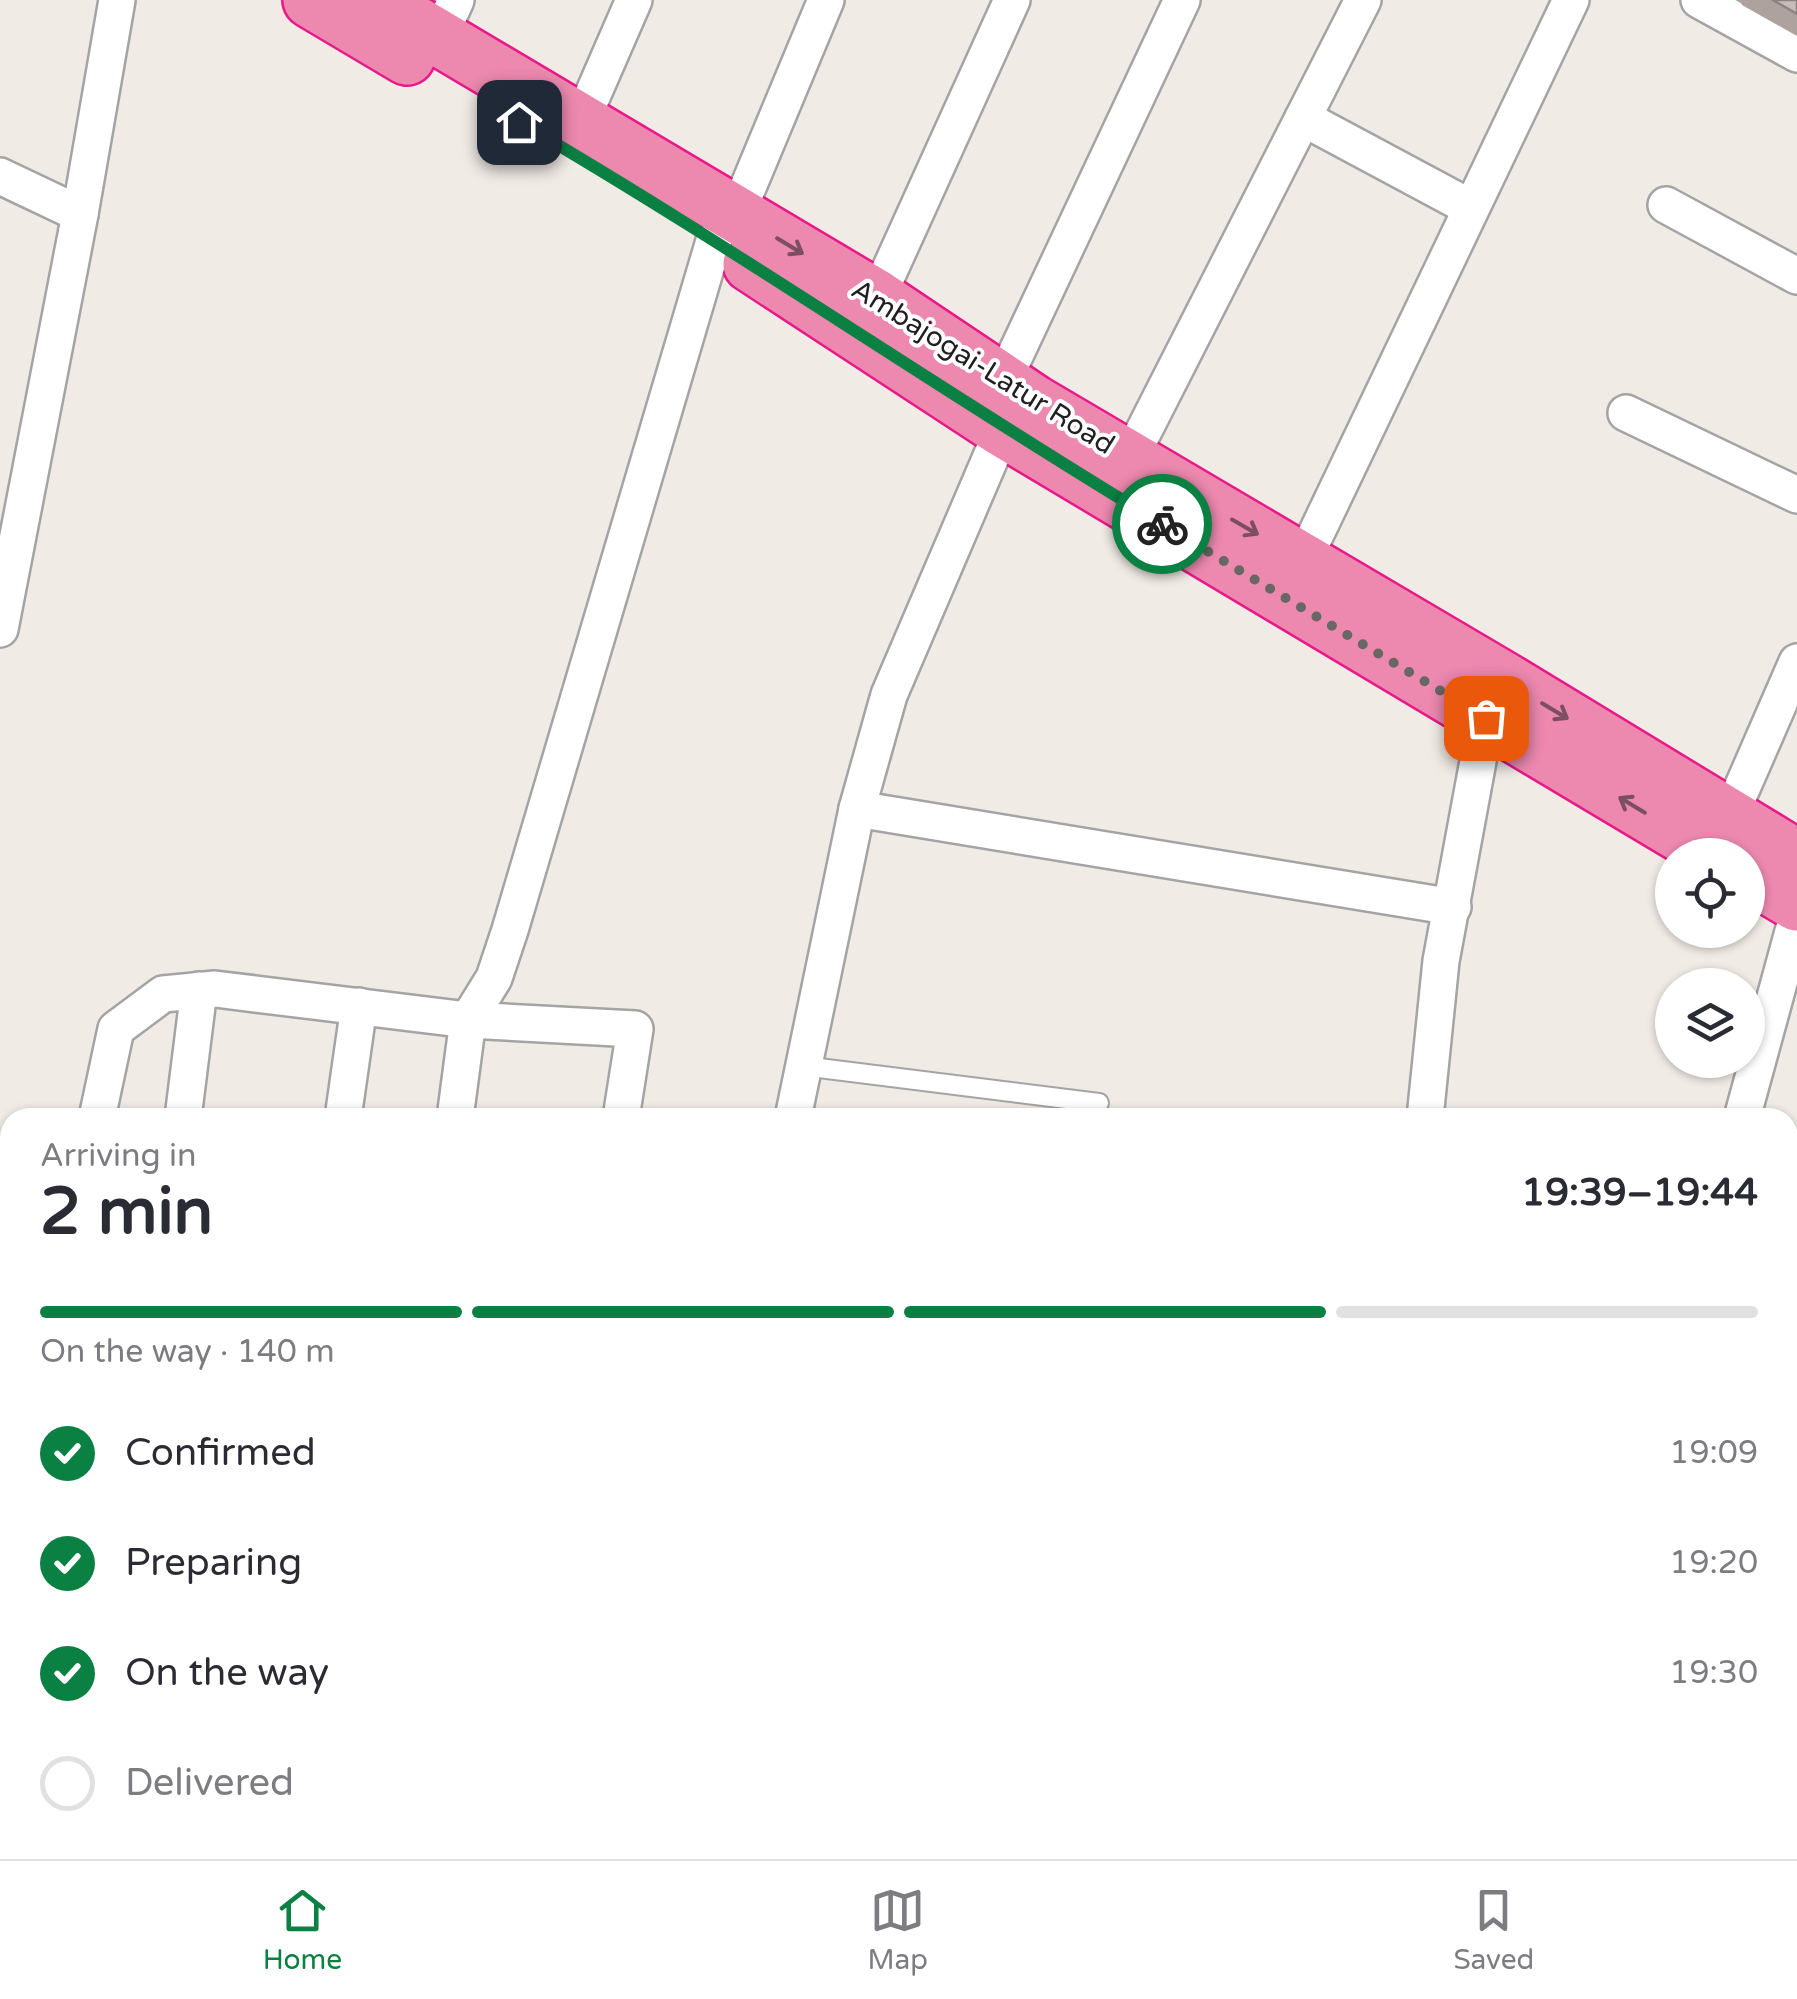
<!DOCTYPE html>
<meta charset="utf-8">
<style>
:root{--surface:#fff;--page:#f7f7f7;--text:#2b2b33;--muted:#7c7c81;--line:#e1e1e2;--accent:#0b8043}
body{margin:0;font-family:"Varela Round",sans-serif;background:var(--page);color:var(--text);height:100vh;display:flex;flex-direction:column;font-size:38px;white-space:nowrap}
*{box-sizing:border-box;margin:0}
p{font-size:32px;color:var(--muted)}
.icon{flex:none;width:55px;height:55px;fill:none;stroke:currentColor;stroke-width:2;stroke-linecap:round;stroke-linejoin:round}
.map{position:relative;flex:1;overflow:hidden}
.sheet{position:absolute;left:0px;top:1108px;width:1798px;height:752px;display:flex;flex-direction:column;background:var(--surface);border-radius:30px 30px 0 0;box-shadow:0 2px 8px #0004}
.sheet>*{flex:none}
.controls{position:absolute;left:1655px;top:838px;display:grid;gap:20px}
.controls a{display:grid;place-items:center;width:110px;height:110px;border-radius:50%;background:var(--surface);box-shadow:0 2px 8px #0004;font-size:50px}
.pin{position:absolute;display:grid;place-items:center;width:85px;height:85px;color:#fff;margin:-42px;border-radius:20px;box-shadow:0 5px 15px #0006}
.courier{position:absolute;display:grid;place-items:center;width:100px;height:100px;margin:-50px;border:8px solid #0b8043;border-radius:50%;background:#fff;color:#222;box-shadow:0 2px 12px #0007}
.headline em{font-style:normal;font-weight:700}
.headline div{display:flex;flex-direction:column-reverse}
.headline{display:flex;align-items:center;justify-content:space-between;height:170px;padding:0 40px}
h1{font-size:65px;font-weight:700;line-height:75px}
.bar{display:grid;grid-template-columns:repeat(4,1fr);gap:15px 10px;align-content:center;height:120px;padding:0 40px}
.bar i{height:12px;border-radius:8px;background:var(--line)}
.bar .active{background:var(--accent)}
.bar p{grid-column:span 4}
ol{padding:0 40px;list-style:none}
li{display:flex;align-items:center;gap:30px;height:110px}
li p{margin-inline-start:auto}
li .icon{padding:10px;border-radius:50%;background:var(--accent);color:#fff;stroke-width:4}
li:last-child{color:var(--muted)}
li i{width:55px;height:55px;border:5px solid var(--line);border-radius:50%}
.tab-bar{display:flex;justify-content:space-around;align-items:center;height:140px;border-top:2px solid var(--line);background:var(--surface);font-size:28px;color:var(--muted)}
.tab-bar a{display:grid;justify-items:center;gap:5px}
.tab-bar .active{color:var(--accent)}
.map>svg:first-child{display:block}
</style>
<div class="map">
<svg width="1797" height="1859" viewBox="0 0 1797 1859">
<rect width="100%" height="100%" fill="#f1ebe5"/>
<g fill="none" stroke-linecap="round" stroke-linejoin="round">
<g stroke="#a4a4a4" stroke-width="22">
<polyline id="lane" points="803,1066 1099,1103"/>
</g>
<g stroke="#a4a4a4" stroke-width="40">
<g id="street">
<polyline points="1699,0 1797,54"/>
<polyline points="438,40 456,0"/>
<polyline points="1303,118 1471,208"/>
<polyline points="580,124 634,0"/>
<polyline points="0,176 80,214"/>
<polyline points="1666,205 1797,276"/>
<polyline points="736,216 826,0"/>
<polyline points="877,298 1012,0"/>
<polyline points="1003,381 1182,0"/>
<polyline points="1626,413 1797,495"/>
<polyline points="1129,460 1363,0"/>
<polyline points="1303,561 1571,0"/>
<polyline points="0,629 80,214 117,0"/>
<polyline points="857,809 1453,907"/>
<polyline points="1729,818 1797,662"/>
<polyline points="97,1118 116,1029 163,994 215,989 468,1020 635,1029 621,1118"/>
<polyline points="183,1118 199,990"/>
<polyline points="343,1118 359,1006"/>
<polyline points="455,1118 468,1020 494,978 510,930 714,241"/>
<polyline points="793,1118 857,809 889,695 1003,429"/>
<polyline points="1425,1118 1441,961 1486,718"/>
<polyline points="1742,1118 1797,917"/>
<polyline points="1788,1206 1797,1209"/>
<polyline points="1788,1424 1797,1427"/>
<polyline points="0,1479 10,1480"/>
<polyline points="0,1565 10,1567"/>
<polyline points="1788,1637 1797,1639"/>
<polyline points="0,1780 10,1781"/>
<polyline points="1788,1827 1797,1829"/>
<polyline points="464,1850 523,1859"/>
<polyline points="107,1859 108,1850"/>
<polyline points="1585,1859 1587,1850"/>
</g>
</g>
<g stroke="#e81989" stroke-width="60">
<g id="highway">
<polyline points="311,0 407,57"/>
<polyline points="375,0 877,298 1034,403 1504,680 1797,858"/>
<polyline points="751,264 1003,429 1716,855"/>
<polyline points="1748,874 1797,903"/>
</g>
</g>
<use href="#lane" stroke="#fff" stroke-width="18"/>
<use href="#street" stroke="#fff" stroke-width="35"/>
<use href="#highway" stroke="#ed88af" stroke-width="55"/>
</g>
<polygon fill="#ada29e" points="1740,0 1797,0 1797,36 1742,5"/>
<polygon fill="#c9bcb8" stroke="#8d8481" stroke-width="2.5" points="1773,0 1797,0 1797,14"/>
<defs><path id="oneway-shaft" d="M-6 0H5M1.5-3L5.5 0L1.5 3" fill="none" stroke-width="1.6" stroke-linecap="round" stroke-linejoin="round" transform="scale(2.5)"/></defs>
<g stroke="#7c4f60">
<use href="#oneway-shaft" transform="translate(790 246) rotate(31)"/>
<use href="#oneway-shaft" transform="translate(1245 527) rotate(30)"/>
<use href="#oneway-shaft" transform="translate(1555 711) rotate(31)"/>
<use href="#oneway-shaft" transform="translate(1632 805) rotate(-149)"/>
</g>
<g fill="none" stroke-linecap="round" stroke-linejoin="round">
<polyline stroke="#696765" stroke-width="10" stroke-dasharray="0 18" points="1162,524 1486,718"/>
<path stroke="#0b8043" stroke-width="12" d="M519,122c218,127 426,272 643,402"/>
</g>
<g text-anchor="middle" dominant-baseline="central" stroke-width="8" stroke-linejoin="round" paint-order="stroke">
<g font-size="28" fill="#202020" stroke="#fff">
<text transform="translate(983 367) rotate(32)">Ambajogai-Latur Road</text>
</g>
</g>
</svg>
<div class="controls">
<a><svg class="icon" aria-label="locate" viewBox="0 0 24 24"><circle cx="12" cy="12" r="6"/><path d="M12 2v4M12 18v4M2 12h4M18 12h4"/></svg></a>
<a><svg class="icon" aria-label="layers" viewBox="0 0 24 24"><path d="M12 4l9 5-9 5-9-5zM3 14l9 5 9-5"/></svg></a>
</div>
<div class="pin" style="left:1486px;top:718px;background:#ea580c"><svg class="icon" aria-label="bag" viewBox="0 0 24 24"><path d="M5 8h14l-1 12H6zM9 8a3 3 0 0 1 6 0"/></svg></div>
<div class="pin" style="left:519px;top:122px;background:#1f2937"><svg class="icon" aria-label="home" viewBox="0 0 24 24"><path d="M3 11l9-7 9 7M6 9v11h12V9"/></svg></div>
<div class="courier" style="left:1162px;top:524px"><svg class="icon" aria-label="bike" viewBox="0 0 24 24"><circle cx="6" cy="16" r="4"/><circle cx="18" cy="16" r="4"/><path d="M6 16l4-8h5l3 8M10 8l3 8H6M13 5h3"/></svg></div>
<section class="sheet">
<div class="headline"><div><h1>2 min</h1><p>Arriving in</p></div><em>19:39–19:44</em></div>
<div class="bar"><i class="active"></i><i class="active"></i><i class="active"></i><i></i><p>On the way · 140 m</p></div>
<ol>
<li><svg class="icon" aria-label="check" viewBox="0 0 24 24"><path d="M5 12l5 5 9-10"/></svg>Confirmed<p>19:09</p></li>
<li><svg class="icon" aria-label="check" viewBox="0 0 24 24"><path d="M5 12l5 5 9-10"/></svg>Preparing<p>19:20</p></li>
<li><svg class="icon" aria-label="check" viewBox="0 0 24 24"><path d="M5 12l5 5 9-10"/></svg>On the way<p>19:30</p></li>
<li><i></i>Delivered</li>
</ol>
</section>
</div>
<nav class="tab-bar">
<a class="active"><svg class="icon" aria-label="home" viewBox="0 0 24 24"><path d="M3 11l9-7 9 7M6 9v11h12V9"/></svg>Home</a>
<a><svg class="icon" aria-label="map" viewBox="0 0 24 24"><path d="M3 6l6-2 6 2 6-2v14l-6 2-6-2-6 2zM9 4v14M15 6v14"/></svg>Map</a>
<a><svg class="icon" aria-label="saved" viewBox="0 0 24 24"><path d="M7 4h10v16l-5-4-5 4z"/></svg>Saved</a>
</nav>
